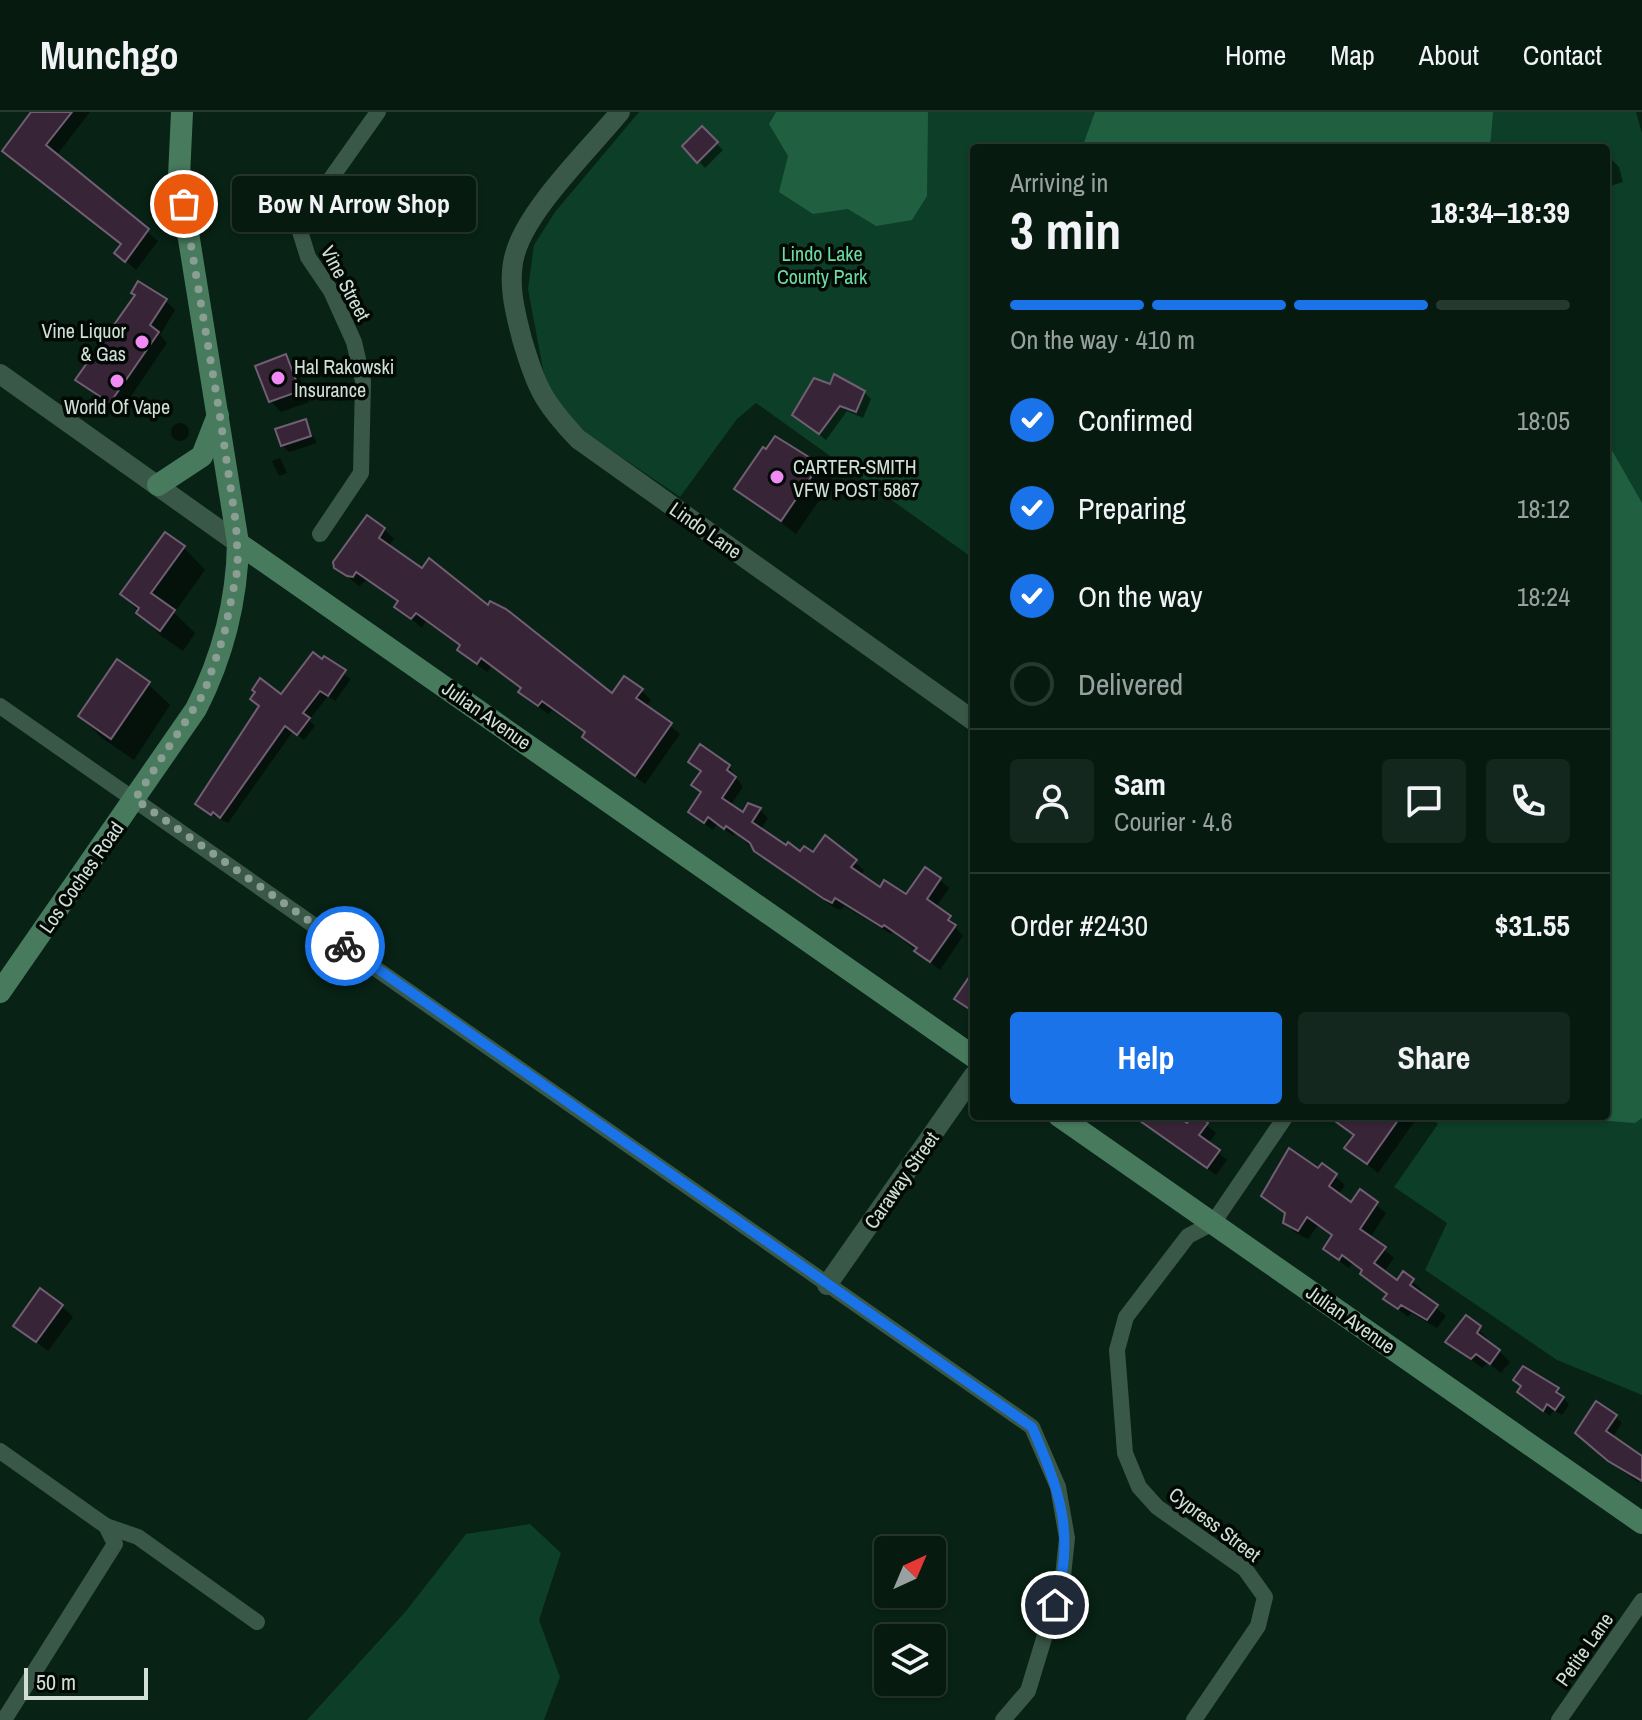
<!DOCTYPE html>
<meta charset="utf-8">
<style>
:root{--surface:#061a10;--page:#14271e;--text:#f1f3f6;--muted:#98a19f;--line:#273830;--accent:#1a73e8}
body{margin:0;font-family:"Archivo Narrow",sans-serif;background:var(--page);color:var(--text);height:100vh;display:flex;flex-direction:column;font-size:30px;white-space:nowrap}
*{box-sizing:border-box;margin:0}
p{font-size:26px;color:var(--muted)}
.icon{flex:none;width:44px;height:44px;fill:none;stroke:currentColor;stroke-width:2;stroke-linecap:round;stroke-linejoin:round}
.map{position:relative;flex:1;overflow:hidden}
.panel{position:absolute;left:970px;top:32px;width:640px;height:976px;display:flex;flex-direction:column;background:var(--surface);border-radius:8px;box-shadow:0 2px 6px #0004,0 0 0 2px var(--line)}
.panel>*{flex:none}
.needle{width:52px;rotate:44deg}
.controls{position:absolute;left:874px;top:1424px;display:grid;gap:16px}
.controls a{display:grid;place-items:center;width:72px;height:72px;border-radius:8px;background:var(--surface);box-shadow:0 2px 6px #0004,0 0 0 2px var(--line);font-size:40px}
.scale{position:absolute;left:24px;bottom:20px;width:124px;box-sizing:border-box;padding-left:8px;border:4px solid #d1e0d7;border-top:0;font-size:22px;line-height:28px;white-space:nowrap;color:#d1e0d7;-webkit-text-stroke:6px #020905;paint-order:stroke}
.pin{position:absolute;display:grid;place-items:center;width:68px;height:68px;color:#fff;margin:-34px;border:4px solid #fff;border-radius:50%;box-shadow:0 2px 8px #0007}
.courier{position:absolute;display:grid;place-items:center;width:80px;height:80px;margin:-40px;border:6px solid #1a73e8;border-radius:50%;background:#fff;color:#222;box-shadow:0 2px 10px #0007}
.bubble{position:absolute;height:56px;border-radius:8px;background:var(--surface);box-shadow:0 2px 6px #0004,0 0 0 2px var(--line);font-size:26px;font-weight:700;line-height:56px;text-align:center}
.head em{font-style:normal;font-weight:700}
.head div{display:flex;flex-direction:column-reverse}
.head{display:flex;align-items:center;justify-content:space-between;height:136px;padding:0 40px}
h1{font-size:52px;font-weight:700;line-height:60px}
.bar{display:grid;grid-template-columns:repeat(4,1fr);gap:12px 8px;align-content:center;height:96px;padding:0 40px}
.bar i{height:10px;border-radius:6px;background:var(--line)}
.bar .active{background:var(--accent)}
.bar p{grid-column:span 4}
.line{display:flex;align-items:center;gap:20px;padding:0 40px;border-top:2px solid var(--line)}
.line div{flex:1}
.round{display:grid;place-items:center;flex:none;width:84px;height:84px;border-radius:8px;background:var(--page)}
ol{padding:0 40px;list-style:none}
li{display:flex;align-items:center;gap:24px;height:88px}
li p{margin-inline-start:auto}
li .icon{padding:8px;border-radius:50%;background:var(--accent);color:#fff;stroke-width:4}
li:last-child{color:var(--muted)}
li i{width:44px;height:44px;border:4px solid var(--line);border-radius:50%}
.action{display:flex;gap:16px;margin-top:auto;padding:16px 40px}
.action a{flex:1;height:92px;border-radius:8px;background:var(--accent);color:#fff;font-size:32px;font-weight:700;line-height:92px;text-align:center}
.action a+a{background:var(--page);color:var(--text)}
header{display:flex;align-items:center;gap:48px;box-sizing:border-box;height:112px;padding:0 40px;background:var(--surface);border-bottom:2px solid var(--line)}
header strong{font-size:38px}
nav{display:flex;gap:44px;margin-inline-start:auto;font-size:28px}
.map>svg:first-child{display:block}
</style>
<header>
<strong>Munchgo</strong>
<nav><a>Home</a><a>Map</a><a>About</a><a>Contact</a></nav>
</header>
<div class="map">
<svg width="1642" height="1608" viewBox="0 0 1642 1608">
<rect width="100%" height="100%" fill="#082215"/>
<g fill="#0d3e27">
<polygon points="639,0 1636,0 1642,21 1642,1283 1557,1248 1425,1158 1447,1111 1394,1075 1438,1012 1428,1004 1606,1004 1606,36 974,36 974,447 756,291 737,307 680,385 589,323 562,299 545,268 528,177 534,133 555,100"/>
<polygon points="530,1412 561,1441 539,1508 560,1565 544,1608 307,1608 406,1499 466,1422"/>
</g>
<g fill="#206041">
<polygon points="776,0 928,0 927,84 912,108 876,114 848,97 813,102 779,80 788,44 769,12"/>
<polygon points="1095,0 1493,0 1490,36 1082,36"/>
<polygon points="1606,328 1642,391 1642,1006 1635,1011 1545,1004 1606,1004"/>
</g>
<g fill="#0007">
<polygon points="34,0 90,0 56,44 158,129 136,158 117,141 123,133 14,49"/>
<polygon points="702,17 723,38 705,56 685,34"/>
<polygon points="1612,48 1619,55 1623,70 1607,75 1606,50"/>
<polygon points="165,188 175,198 160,223 167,231 121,299 78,268"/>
<polygon points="286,245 296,255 309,290 281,300 271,289"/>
<polygon points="831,275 864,280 871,287 863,306 847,299 826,328 801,309"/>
<polygon points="305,310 317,331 289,340 282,333"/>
<circle cx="180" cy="320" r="9"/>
<polygon points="776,326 819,354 833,368 796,422 737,377"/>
<polygon points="280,346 287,361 279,364 272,349"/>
<polygon points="384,417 394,427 388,435 488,495 612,584 642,579 651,588 646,595 680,622 645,672 594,634 584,625 586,622 552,598 549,602 530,590 521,580 523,577 492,554 487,560 469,547 459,538 461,534 426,509 422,516 397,495 400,491 367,468 359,474 336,455"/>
<polygon points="184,436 205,458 174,501 195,521 183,539 160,523 122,482"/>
<polygon points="323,550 351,567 335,589 328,584 309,608 315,614 304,628 293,619 228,711 204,698 197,692 281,585"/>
<polygon points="148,572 170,593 134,648 102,626 80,604"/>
<polygon points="690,650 729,655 743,675 730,694 743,702 749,694 760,698 768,706 761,717 801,741 813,743 826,726 864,758 860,764 880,777 906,785 925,757 940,768 949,776 936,795 958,814 956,816 963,824 940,858 893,820 891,822 844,794 841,798 835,796 765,747 735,721 734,724 717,712 713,718 699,708 690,699 703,682 702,661"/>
<polygon points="974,760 974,774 968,768"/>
<polygon points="1133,1004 1195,1004 1216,1021 1208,1032 1227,1048 1216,1063"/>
<polygon points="1340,1004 1415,1004 1417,1006 1378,1061 1347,1036 1355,1024 1337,1009"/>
<polygon points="1322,1053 1345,1073 1338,1083 1352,1093 1360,1080 1386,1101 1370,1126 1394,1146 1383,1161 1397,1171 1412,1169 1422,1178 1419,1182 1446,1204 1437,1216 1411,1201 1408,1205 1386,1187 1388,1183 1364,1160 1352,1151 1349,1156 1335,1146 1325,1136 1333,1125 1318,1113 1308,1127 1294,1120 1285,1111 1287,1103 1263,1084 1318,1059"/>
<polygon points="62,1194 73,1205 48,1239 16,1214"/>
<polygon points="1467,1206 1510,1250 1501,1261 1488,1251 1482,1256 1448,1229"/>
<polygon points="1558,1278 1569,1293 1562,1303 1554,1298 1550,1304 1519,1280"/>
<polygon points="1615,1305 1622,1311 1612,1326 1642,1350 1642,1369 1638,1370 1618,1356 1584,1328"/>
</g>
<g fill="#372537" stroke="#725e72" stroke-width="2">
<polygon points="31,0 72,0 46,33 149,117 125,150 114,141 121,132 2,39"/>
<polygon points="702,14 718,30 697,51 682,34"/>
<polygon points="138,169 167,187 150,213 159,220 110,291 75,268 135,183 131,181"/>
<polygon points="286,242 300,279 269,290 255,254"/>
<polygon points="834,262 865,279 856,300 840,294 819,322 792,303 814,266 830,272"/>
<polygon points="306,307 311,324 281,334 275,317"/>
<polygon points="775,324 820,352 781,409 734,377 763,335 766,337"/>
<polygon points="367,403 385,416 379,426 422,456 429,446 488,493 490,489 506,497 612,581 624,564 643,577 636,586 672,611 635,664 582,625 585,620 542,589 538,594 518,580 521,576 481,546 477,552 457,538 460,533 416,501 411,507 394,495 398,489 356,460 353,465 347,464 334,456 333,450"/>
<polygon points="165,420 185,434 151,481 175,498 160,519 136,501 139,496 120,482"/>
<polygon points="313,540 322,547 324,544 346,558 328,584 320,579 303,601 310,606 297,623 285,614 220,706 213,700 211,703 195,692 259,594 250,587 255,580 252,578 260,566 281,582"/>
<polygon points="117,547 150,570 111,627 78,604"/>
<polygon points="700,632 730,653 727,658 736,665 722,686 743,700 748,691 761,696 752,710 786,733 788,730 800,739 804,734 813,740 825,723 857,748 851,755 880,775 884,768 906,782 925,755 941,766 927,787 951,804 948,808 956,813 930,850 914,839 917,836 884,813 882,815 835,786 832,791 824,787 754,739 750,731 726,714 724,717 708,705 704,711 688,700 701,680 691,673 701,659 688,650"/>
<polygon points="974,858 974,900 954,887"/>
<polygon points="1133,1004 1177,1004 1187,1011 1193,1004 1199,1004 1208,1011 1199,1023 1220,1038 1207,1056"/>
<polygon points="1328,1004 1401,1004 1367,1052 1344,1036 1354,1023"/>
<polygon points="1289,1036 1318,1056 1322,1051 1337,1062 1329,1074 1351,1090 1360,1077 1378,1090 1360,1117 1386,1135 1374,1151 1397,1168 1403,1159 1414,1167 1410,1173 1438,1193 1427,1208 1401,1193 1398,1197 1383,1187 1387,1182 1360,1162 1362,1158 1342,1143 1339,1148 1323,1137 1332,1123 1307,1105 1298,1119 1283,1111 1285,1101 1261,1084"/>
<polygon points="40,1176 63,1193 36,1230 13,1214"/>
<polygon points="1466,1203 1481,1214 1477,1221 1500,1238 1490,1252 1476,1242 1471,1247 1445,1230"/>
<polygon points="1523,1254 1559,1276 1556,1280 1564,1285 1555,1298 1547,1292 1543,1299 1517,1280 1521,1274 1513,1268"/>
<polygon points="1596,1289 1617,1303 1606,1319 1642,1344 1642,1369 1608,1349 1575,1321"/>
</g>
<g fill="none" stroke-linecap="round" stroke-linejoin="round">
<g stroke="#395847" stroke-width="16">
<polyline points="320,422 361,361 363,269 354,230 331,179 308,145 298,113 378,0"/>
<polyline points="0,594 1032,1315 1058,1375 1067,1426 1063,1464 1028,1579 1003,1608"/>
<polyline points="0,1339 106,1414 115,1432 4,1608"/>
<polyline points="106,1414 138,1425 257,1510"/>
<polyline points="1194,1608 1258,1514 1265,1485 1245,1457 1157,1395 1139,1375 1125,1341 1117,1238 1126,1205 1188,1124 1213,1111 1286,1004"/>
<polyline points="1559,1608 1642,1489"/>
</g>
<g stroke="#395847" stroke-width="20">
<path d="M620,0c-30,37 -93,97 -105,142 -8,28 0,58 7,85 14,48 21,63 56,100l396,282"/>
<polyline points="0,262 238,431"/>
<polyline points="827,1173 974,963"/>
</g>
<g stroke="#487a5e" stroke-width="22">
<polyline points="158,373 202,344 218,303"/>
<polyline points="238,431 974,945"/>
<path d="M0,880l196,-283c26,-51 41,-109 42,-166l-59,-366 3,-65"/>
<polyline points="1059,1004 1642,1411"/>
</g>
</g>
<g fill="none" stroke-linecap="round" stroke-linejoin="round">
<polyline stroke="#8b9e93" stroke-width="8" stroke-dasharray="0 14.4" points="184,92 219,298 236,412 238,455 224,523 204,581 135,687 345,834"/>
<path stroke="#1a73e8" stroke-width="10" d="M345,834l687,481c28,65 44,107 23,178"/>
</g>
<g fill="#f18af4" stroke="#020905" stroke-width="3">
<circle cx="142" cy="230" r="8"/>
<circle cx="278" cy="266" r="8"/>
<circle cx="117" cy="269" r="8"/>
<circle cx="777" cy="365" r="8"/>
</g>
<g text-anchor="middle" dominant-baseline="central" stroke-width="7" stroke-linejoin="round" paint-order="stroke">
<g font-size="20" fill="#6cdca2" stroke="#020905">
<text x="822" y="141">Lindo Lake<tspan x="822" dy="23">County Park</tspan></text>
</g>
<g font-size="20" fill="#d1e0d7" stroke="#020905">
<text transform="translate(346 171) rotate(62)">Vine Street</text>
<text transform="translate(706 418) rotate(35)">Lindo Lane</text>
<text transform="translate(487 603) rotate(35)">Julian Avenue</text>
<text transform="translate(81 765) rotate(-55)">Los Coches Road</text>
<text transform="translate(901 1068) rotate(-55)">Caraway Street</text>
<text transform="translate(1351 1207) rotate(35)">Julian Avenue</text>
<text transform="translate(1215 1412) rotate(37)">Cypress Street</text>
<text transform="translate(1584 1537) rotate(-55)">Petite Lane</text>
</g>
<g font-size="20" fill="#d1e0d7" stroke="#020905" text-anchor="start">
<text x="126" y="218" text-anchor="end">Vine Liquor<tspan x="126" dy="23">&amp; Gas</tspan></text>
<text x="294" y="254">Hal Rakowski<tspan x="294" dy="23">Insurance</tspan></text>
<text x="117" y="294" text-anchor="middle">World Of Vape</text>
<text x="793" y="354">CARTER-SMITH<tspan x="793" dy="23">VFW POST 5867</tspan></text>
</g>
</g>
</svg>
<div class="controls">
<a><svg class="needle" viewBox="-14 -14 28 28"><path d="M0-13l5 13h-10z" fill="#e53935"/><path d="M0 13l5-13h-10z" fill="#98a19f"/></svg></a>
<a><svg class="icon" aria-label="layers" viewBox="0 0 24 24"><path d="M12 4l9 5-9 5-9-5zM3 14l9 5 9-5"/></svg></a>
</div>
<div class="scale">50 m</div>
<div class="pin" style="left:184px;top:92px;background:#ea580c"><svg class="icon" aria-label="bag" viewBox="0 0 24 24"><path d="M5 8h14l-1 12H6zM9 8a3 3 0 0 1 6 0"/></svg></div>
<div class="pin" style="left:1055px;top:1493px;background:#1f2937"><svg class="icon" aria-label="home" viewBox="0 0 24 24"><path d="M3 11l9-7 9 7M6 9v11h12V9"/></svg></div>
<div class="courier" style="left:345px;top:834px"><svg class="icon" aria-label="bike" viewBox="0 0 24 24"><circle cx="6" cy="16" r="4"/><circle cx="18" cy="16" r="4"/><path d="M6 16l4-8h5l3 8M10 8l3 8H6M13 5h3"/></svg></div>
<div class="bubble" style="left:232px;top:64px;width:244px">Bow N Arrow Shop</div>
<section class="panel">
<div class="head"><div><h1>3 min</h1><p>Arriving in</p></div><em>18:34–18:39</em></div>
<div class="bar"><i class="active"></i><i class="active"></i><i class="active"></i><i></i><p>On the way · 410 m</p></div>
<ol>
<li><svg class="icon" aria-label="check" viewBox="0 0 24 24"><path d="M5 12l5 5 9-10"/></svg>Confirmed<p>18:05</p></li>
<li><svg class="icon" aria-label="check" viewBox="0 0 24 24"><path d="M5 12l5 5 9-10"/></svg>Preparing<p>18:12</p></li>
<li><svg class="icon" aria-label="check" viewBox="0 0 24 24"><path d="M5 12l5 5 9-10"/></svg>On the way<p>18:24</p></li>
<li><i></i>Delivered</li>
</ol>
<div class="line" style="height:144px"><a class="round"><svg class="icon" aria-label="person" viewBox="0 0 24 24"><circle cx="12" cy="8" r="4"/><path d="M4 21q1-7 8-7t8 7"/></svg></a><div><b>Sam</b><p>Courier · 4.6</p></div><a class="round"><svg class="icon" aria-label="chat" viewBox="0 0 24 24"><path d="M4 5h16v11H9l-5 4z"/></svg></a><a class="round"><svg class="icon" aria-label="phone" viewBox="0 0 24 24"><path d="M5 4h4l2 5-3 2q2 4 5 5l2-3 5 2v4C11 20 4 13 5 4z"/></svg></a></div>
<div class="line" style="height:104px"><div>Order #2430</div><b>$31.55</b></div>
<div class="action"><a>Help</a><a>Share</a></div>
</section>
</div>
